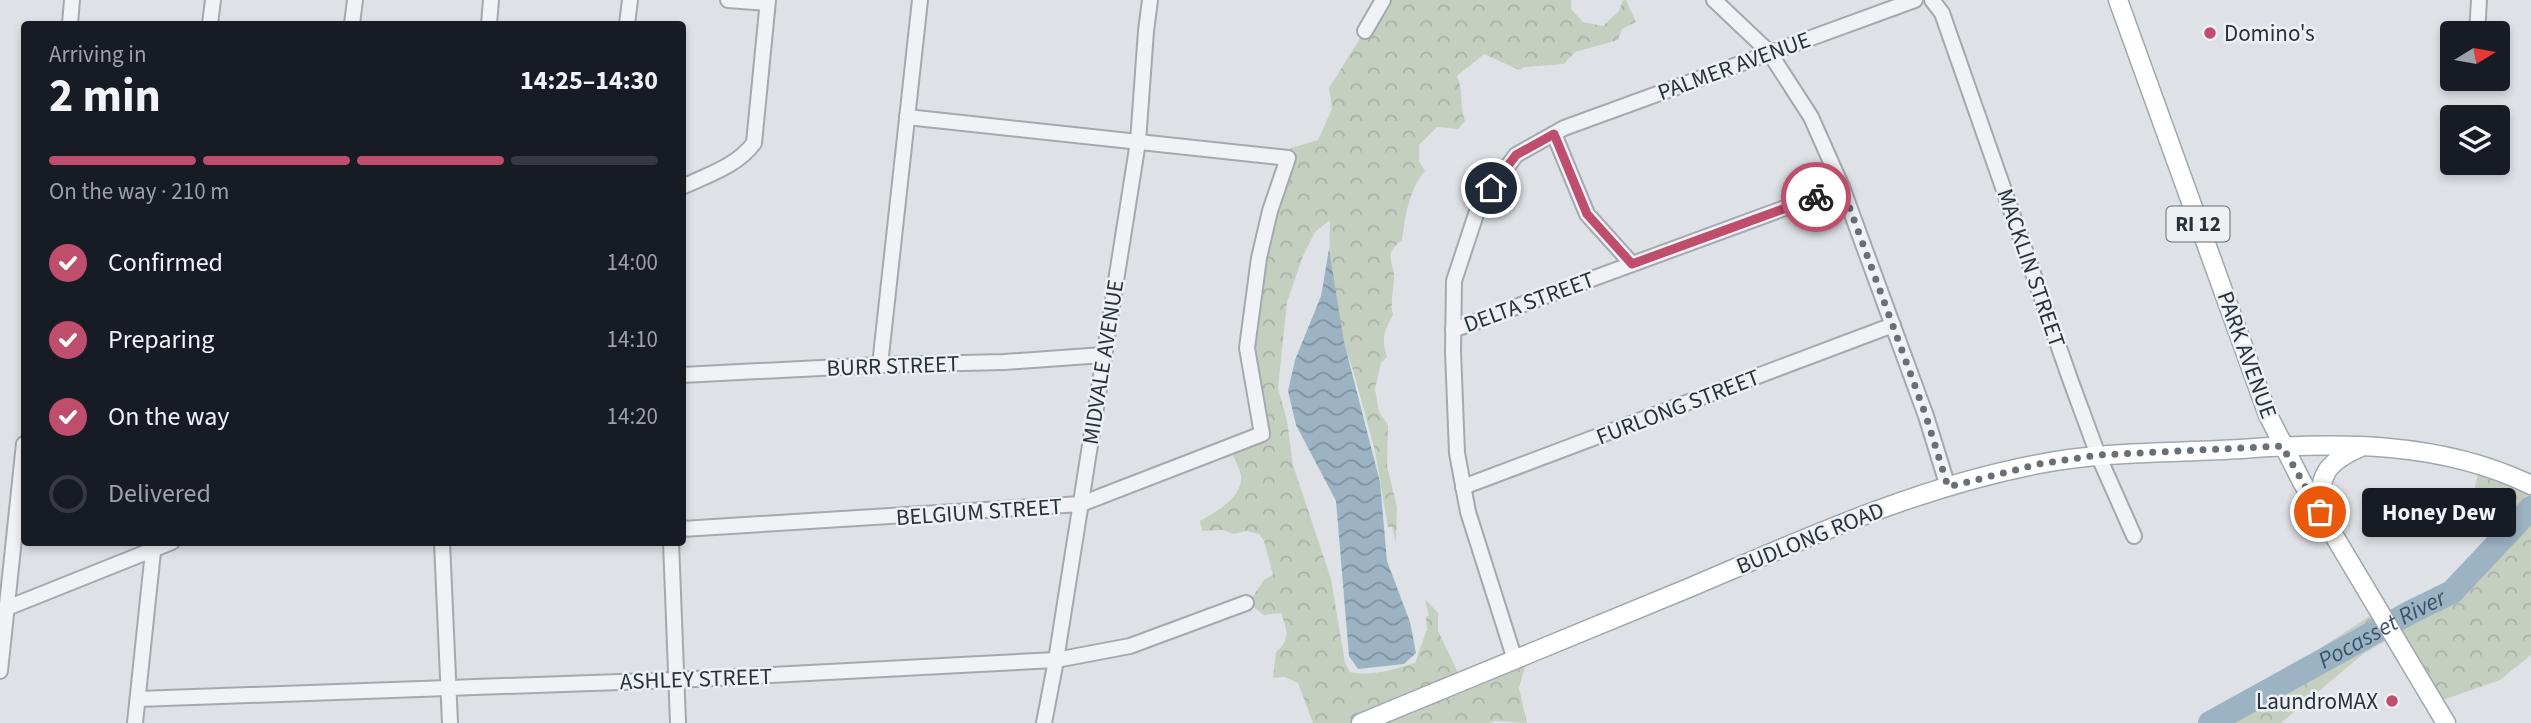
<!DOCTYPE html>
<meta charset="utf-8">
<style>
:root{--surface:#171b24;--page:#20242c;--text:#f1f3f6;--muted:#9ea1a6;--line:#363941;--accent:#bf4e6c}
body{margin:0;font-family:"Source Sans 3",sans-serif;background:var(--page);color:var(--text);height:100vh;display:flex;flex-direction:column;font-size:26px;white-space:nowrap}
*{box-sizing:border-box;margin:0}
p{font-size:23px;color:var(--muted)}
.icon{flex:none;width:38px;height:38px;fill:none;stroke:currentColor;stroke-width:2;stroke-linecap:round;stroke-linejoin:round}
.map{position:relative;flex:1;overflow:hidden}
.details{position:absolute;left:21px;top:21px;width:665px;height:525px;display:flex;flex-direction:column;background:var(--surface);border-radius:7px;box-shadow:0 4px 10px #0003}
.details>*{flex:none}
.needle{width:46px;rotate:79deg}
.controls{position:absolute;left:2440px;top:21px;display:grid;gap:14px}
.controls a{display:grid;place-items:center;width:70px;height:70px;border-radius:7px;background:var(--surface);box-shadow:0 4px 10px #0003;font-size:35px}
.pin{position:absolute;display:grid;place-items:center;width:60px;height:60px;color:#fff;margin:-30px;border:4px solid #fff;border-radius:50%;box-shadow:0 2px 7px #0007}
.courier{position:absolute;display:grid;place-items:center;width:70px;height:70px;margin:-35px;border:5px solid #bf4e6c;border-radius:50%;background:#fff;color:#222;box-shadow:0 2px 9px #0007}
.bubble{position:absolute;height:49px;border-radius:7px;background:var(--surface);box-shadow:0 4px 10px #0003;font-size:23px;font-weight:700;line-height:49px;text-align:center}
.overview em{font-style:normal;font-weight:700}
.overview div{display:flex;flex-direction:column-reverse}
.overview{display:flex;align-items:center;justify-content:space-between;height:119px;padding:0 28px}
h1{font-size:46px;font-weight:700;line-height:52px}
.bar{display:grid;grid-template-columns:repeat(4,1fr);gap:10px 7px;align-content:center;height:84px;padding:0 28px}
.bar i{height:9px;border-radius:5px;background:var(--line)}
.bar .selected{background:var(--accent)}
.bar p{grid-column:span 4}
ol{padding:0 28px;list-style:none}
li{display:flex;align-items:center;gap:21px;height:77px}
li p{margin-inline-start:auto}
li .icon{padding:7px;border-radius:50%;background:var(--accent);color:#fff;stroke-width:4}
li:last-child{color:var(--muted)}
li i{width:38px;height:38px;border:4px solid var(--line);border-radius:50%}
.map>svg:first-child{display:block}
</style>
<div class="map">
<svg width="2531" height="723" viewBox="0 0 2531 723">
<defs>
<pattern id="forest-crowns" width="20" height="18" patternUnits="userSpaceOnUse" patternTransform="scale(1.75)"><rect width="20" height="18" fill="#c5cfc0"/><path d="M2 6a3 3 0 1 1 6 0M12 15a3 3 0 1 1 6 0" fill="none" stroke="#a9b2a6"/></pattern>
<pattern id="water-waves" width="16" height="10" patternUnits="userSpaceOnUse" patternTransform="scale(1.75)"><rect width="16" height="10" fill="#9cb3c3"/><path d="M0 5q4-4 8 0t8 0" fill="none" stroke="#7f92a0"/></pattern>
</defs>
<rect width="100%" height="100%" fill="#dee2e6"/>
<g fill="url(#forest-crowns)">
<path d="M1384,0h187v9l12,13 20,4 16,-15 4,-11h3l10,22 -14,7 -4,11 -43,12 -11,12 -39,3 -6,3 -35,-16 -27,22c7,17 2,28 8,45l-7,8 -21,-2 -18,18v16l6,10c-16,18 -20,46 -23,69 -21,16 -6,23 -8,41 -1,13 -4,21 -1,34 -9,16 -12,24 -6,42l-6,6 -6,26 4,23 9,13 -1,41 10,41 -1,36 -4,-16h-4l-13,-76 -22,-81 -19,-53 -5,-48 1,-49 -15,12 -12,24 -16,46 -9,86 9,33 6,44 38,114 14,84 5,9c22,5 44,-3 65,-9l12,-34 -1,-12 3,-1 -4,-17 13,14v18l24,50 66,-25 -9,32 8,35 -31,-2 -8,2h-175l-15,-40 -13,-6 -12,1 3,-26c15,-12 11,-23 5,-39l-17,2 -16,-12 17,-24 8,-4 -9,-34 -5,-7 -12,-3 -13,3 -11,-4 -21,1 -2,-10c15,-9 43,-23 41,-45 -1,-8 -7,-18 -11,-27l30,-13 -12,-94 38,-187 5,-7 27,-8 14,-31 -3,-21z"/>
<path d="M2478,474l53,16v165l-31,25 -63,22 -50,-62 -24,14 -82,69h-81l24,-12 152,-99 6,7 32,-18 11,6 18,-2c0,-28 52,-58 51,-86l-16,-13 2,-15 -8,9z"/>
</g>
<polygon fill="url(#water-waves)" points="1329,249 1344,342 1380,482 1387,561 1410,622 1416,653 1404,664 1358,669 1349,656 1336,501 1296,425 1288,391 1295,360 1321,296"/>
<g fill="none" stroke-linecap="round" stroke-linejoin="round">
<path stroke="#9cb3c3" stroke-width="24" id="s1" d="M2210,723l201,-111 41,-20 79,-84"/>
<g stroke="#a4a9af" stroke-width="18">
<g id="minor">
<polyline points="728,0 767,3"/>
<polyline points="1714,0 1769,52 1811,117 1842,187 1926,416 1948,487"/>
<polyline points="1932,0 1942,13 2070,379 2098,455 2134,536"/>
<polyline points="70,24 72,0"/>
<polyline points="210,24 213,0"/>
<polyline points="352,24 355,0"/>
<polyline points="489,24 491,0"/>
<polyline points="627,24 630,0"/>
<polyline points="1365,31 1383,0"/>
<polyline points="2477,33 2479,0"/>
<polyline points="1554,134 1587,214 1632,264"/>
<path d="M682,187c26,-12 55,-21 72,-44l14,-143"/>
<polyline points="1453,330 1842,187"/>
<polyline points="880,365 920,0"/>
<polyline points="682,375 880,365 1004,362 1103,355"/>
<polyline points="1463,487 1893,325"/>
<polyline points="682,529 1081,504 1262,434 1247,348 1259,258 1270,211 1288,158 907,117"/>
<polyline points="442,542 450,723"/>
<polyline points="671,542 678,723"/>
<polyline points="7,608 172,542"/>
<polyline points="1515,660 1468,512 1457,453 1453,351 1454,281 1479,205 1516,155 1564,128 1915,0"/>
<polyline points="0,671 24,444"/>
<polyline points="138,699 676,680 1056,660 1130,646 1246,603"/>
<polyline points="135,723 154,542"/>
<polyline points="1044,723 1056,660 1138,142 1146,31 1150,0"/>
</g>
</g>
<g stroke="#9ea8b0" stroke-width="21">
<g id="major">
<polyline points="2118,0 2268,415 2302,482 2446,723"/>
<path d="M2320,512c-1,-36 5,-49 39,-64"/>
<path d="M1361,723c110,-46 221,-90 330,-136 113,-48 226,-100 348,-123 67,-13 134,-11 202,-15 97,-7 200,-8 290,36"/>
</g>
</g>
<use href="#minor" stroke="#f0f2f5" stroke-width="14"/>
<use href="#major" stroke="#fff" stroke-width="18"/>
</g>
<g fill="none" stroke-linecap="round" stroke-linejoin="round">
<polyline stroke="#686f77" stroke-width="7" stroke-dasharray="0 12.6" points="1816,197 1842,187 1926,416 1948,487 2039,464 2098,455 2282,446 2320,512"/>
<polyline stroke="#bf4e6c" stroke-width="9" points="1491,188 1516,155 1554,134 1587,214 1632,264 1816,197"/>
</g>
<g fill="#bf4e6c" stroke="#edf1f4" stroke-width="2.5">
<circle cx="2210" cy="33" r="7"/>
<circle cx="2392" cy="701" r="7"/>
</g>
<g text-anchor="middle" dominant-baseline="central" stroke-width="5" stroke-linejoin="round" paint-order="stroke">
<rect fill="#edf1f4" stroke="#646b72" stroke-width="2" x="2166.5" y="206.5" width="63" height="35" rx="5"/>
<g font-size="21" font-weight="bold" fill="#29313b">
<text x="2198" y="224">RI 12</text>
</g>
<g font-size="23" fill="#29313b" stroke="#edf1f4" text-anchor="start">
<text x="2224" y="33">Domino's</text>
<text x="2378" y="701" text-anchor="end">LaundroMAX</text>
</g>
<g font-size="23" fill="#29313b" stroke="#edf1f4">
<text transform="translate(1734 66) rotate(-20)">PALMER AVENUE</text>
<text transform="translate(2031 268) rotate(71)">MACKLIN STREET</text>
<text transform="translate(1529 302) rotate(-20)">DELTA STREET</text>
<text transform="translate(2247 355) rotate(70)">PARK AVENUE</text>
<text transform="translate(1103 362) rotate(-81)">MIDVALE AVENUE</text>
<text transform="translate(893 366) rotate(-2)">BURR STREET</text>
<text transform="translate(1678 407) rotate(-21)">FURLONG STREET</text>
<text transform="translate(979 512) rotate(-4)">BELGIUM STREET</text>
<text transform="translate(1810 538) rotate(-22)">BUDLONG ROAD</text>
<text transform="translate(696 679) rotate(-2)">ASHLEY STREET</text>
</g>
<g font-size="24" font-style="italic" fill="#37546b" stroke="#edf1f4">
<text stroke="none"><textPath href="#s1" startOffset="196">Pocasset River</textPath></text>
</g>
</g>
</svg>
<div class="controls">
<a><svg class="needle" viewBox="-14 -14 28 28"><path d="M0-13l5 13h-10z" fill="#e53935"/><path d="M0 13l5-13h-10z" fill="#9ea1a6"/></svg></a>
<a><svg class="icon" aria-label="layers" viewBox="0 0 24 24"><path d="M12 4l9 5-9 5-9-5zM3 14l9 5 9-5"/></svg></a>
</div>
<div class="pin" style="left:2320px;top:512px;background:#ea580c"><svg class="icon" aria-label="bag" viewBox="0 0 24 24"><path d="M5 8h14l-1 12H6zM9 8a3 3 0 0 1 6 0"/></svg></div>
<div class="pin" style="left:1491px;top:188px;background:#1f2937"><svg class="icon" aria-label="home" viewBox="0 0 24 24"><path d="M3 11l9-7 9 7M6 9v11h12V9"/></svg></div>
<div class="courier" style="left:1816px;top:197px"><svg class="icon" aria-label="bike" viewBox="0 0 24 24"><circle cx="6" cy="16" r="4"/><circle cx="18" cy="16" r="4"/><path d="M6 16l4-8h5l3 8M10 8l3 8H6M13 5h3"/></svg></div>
<div class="bubble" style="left:2362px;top:488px;width:154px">Honey Dew</div>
<section class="details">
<div class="overview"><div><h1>2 min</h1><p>Arriving in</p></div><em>14:25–14:30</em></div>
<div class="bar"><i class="selected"></i><i class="selected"></i><i class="selected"></i><i></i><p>On the way · 210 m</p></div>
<ol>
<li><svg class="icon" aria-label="check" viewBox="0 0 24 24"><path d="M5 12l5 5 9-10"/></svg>Confirmed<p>14:00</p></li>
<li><svg class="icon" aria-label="check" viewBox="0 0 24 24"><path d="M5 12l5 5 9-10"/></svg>Preparing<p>14:10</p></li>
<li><svg class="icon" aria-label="check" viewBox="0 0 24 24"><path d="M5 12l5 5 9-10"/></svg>On the way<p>14:20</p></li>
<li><i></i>Delivered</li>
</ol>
</section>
</div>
